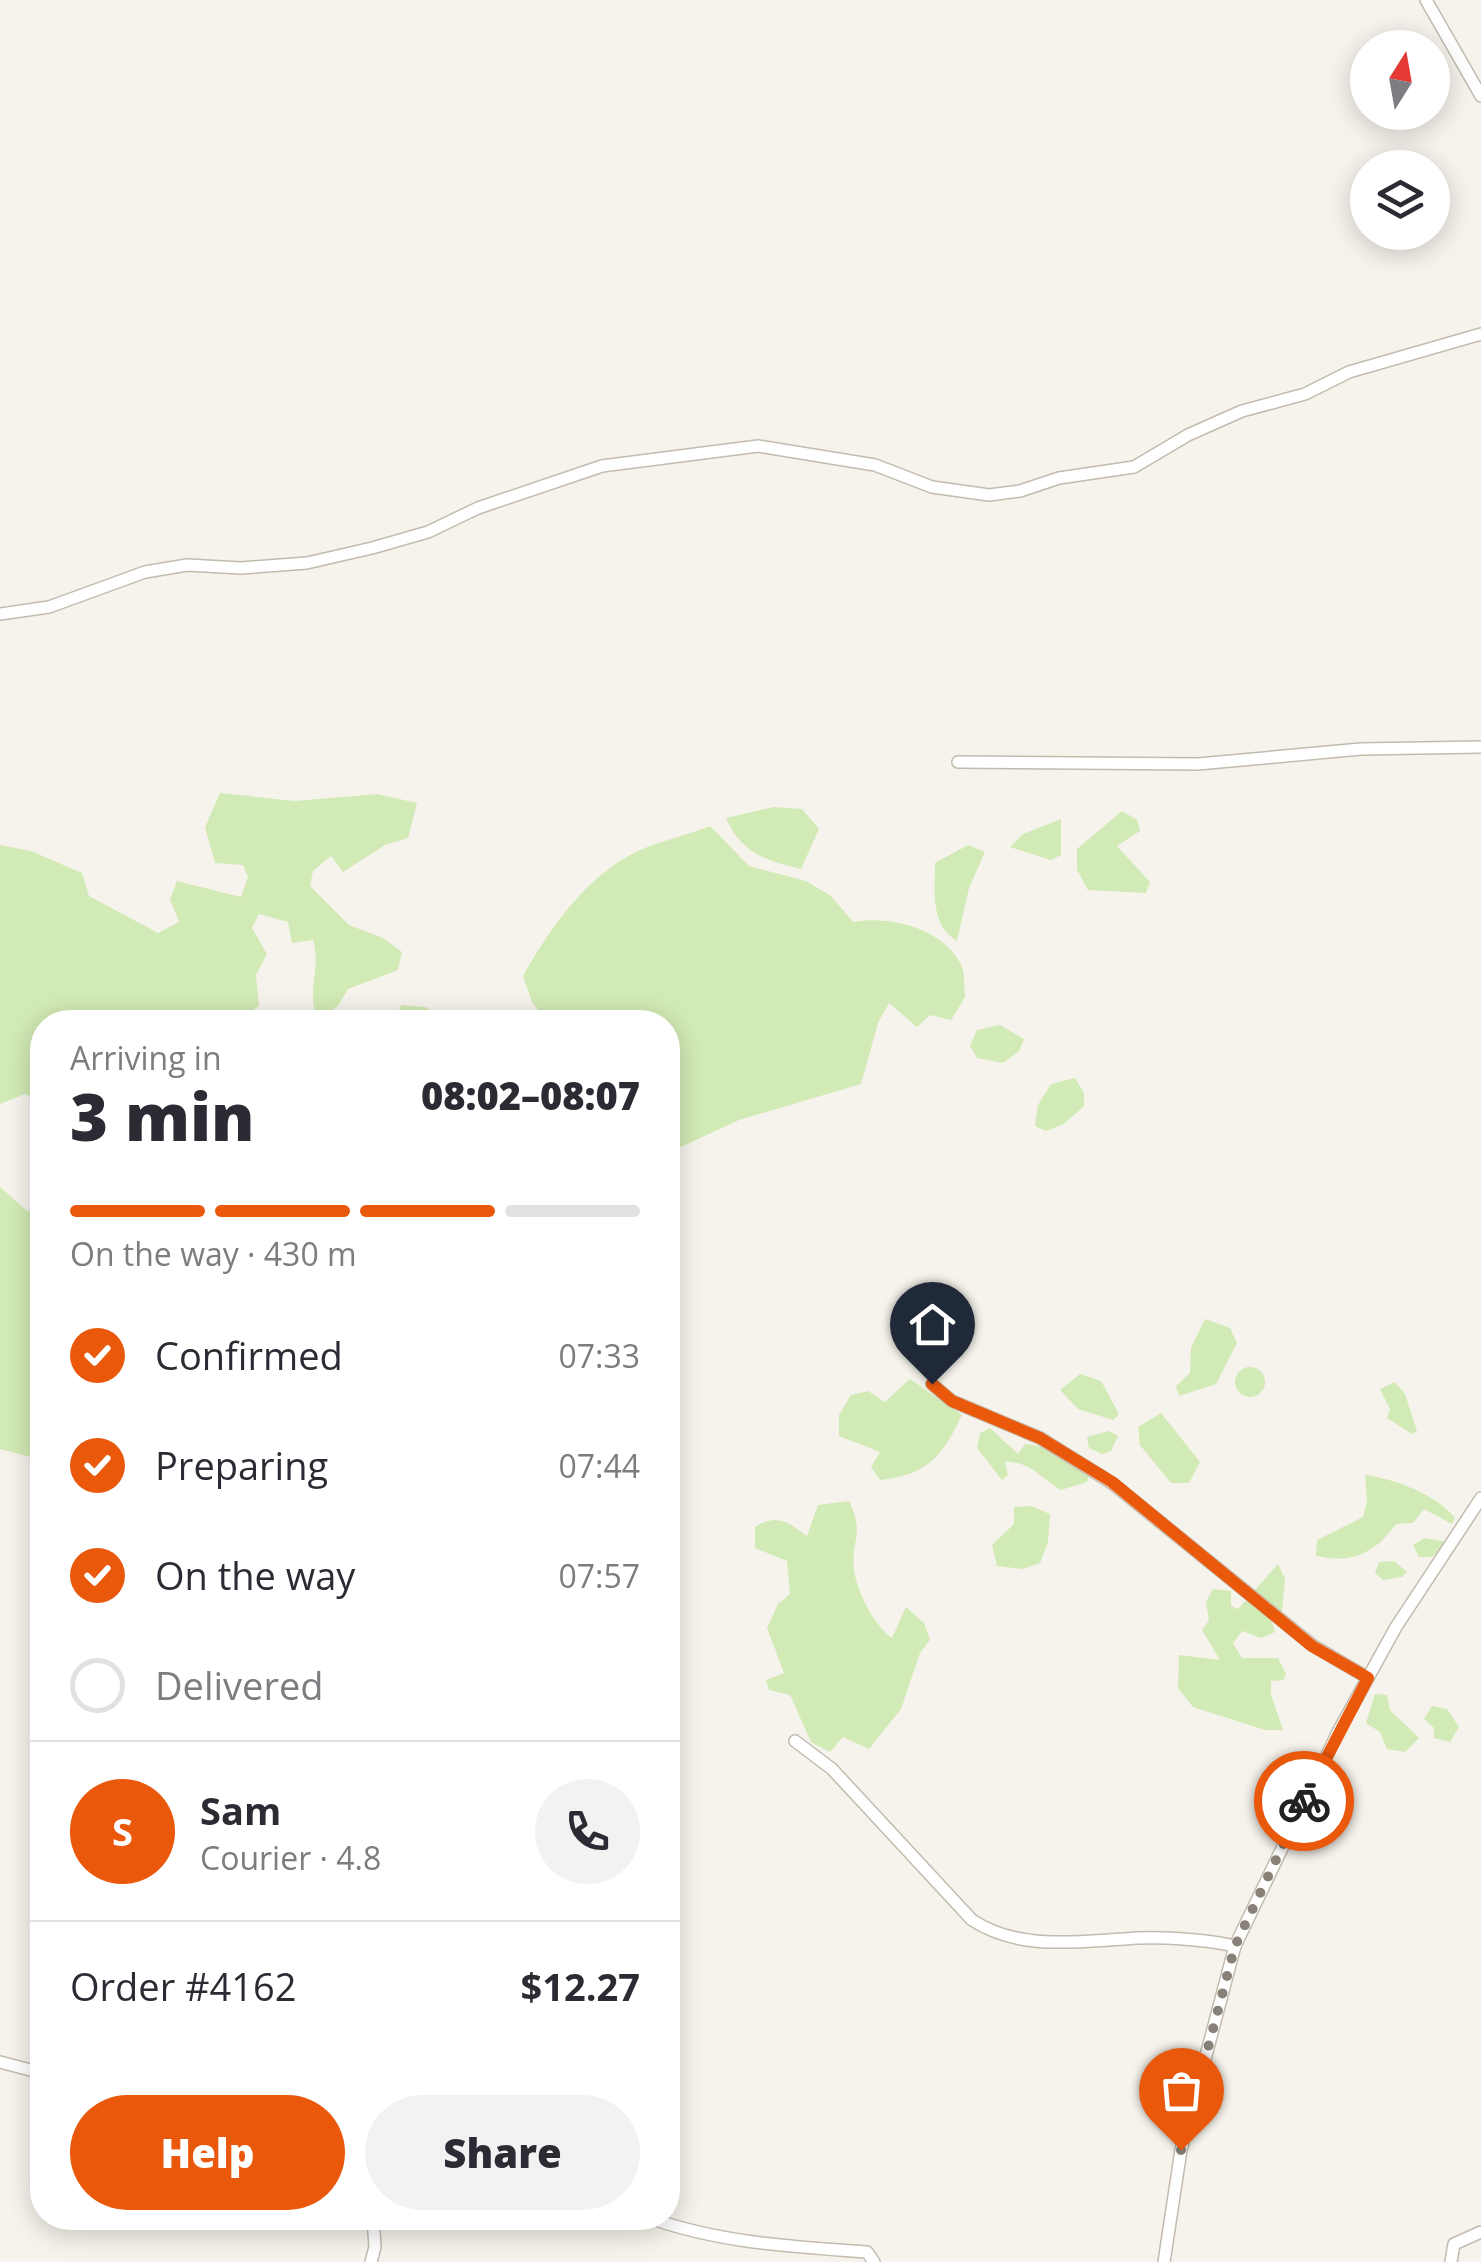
<!DOCTYPE html>
<meta charset="utf-8">
<style>
:root{--surface:#fff;--page:#f2f2f3;--text:#2b2b33;--muted:#7c7c81;--line:#e1e1e2;--accent:#ea580c}
body{margin:0;font-family:"Open Sans",sans-serif;background:var(--page);color:var(--text);height:100vh;display:flex;flex-direction:column;font-size:38px;white-space:nowrap}
*{box-sizing:border-box;margin:0}
p{font-size:32px;color:var(--muted)}
.icon{flex:none;width:55px;height:55px;fill:none;stroke:currentColor;stroke-width:2;stroke-linecap:round;stroke-linejoin:round}
.map{position:relative;flex:1;overflow:hidden}
.details{position:absolute;left:30px;top:1010px;width:650px;height:1220px;display:flex;flex-direction:column;background:var(--surface);border-radius:40px;box-shadow:0 5px 25px #0003}
.details>*{flex:none}
.needle{width:65px;rotate:11deg}
.tools{position:absolute;left:1350px;top:30px;display:grid;gap:20px}
.tools a{display:grid;place-items:center;width:100px;height:100px;border-radius:50%;background:var(--surface);box-shadow:0 5px 25px #0003;font-size:50px}
.pin{position:absolute;display:grid;place-items:center;width:85px;height:85px;color:#fff;margin:-102px -42px;border-radius:50% 50% 50% 0;rotate:-45deg;box-shadow:0 0 10px #0007}
.pin .icon{rotate:45deg}
.courier{position:absolute;display:grid;place-items:center;width:100px;height:100px;margin:-50px;border:8px solid #ea580c;border-radius:50%;background:#fff;color:#222;box-shadow:0 2px 12px #0007}
.head em{font-style:normal;font-weight:800}
.head div{display:flex;flex-direction:column-reverse}
.head{display:flex;align-items:center;justify-content:space-between;height:170px;padding:0 40px}
h1{font-size:65px;font-weight:800;line-height:75px}
.bar{display:grid;grid-template-columns:repeat(4,1fr);gap:15px 10px;align-content:center;height:120px;padding:0 40px}
.bar i{height:12px;border-radius:8px;background:var(--line)}
.bar .selected{background:var(--accent)}
.bar p{grid-column:span 4}
.line{display:flex;align-items:center;gap:25px;padding:0 40px;border-top:2px solid var(--line)}
.line div{flex:1}
.round{display:grid;place-items:center;flex:none;width:105px;height:105px;border-radius:52px;background:var(--page)}
ol{padding:0 40px;list-style:none}
li{display:flex;align-items:center;gap:30px;height:110px}
li p{margin-inline-start:auto}
li .icon{padding:10px;border-radius:50%;background:var(--accent);color:#fff;stroke-width:4}
li:last-child{color:var(--muted)}
li i{width:55px;height:55px;border:5px solid var(--line);border-radius:50%}
.button{display:flex;gap:20px;margin-top:auto;padding:20px 40px}
.button a{flex:1;height:115px;border-radius:60px;background:var(--accent);color:#fff;font-size:40px;font-weight:800;line-height:115px;text-align:center}
.button a+a{background:var(--page);color:var(--text)}
.map>svg:first-child{display:block}
</style>
<div class="map">
<svg width="1481" height="2262" viewBox="0 0 1481 2262">
<rect width="100%" height="100%" fill="#f6f3ec"/>
<g fill="#d2eab5">
<path d="M220,793l75,8 82,-7 40,9 -9,35 -23,7 -42,27 -12,-16 -18,15 -3,15 39,39 34,13 19,14 -4,18 -50,19 -10,17 -20,14c-13,-27 4,-52 -5,-80l-21,3 -4,-21 -29,-8 -7,14 15,26 -11,21 3,31 -24,16h-193v81l-17,-9 -25,10v-259l31,6 51,22 7,23 69,37 21,-11 -9,-23 7,-18 64,16 7,-20 -5,-12 -28,-2 -10,-36z"/>
<path d="M774,807l28,2 17,20 -18,40c-36,-9 -59,-15 -75,-51z"/>
<polygon points="1122,811 1137,820 1140,831 1117,846 1150,882 1146,893 1088,890 1077,870 1077,849"/>
<polygon points="1061,819 1061,855 1051,860 1010,847 1023,834"/>
<path d="M710,826l39,40 57,15 25,15 22,26c35,-7 91,6 108,43 4,8 3,23 4,32l-14,23 -21,-5 -13,12 -28,-24 -11,20 -17,61 -122,36 -71,33v-131h-121l-15,-20 -9,-26c26,-46 59,-94 107,-121 23,-13 54,-18 80,-29z"/>
<path d="M968,845l17,7 -16,36 -12,53c-27,-16 -22,-49 -22,-78z"/>
<polygon points="401,1005 425,1007 452,1022 396,1022"/>
<polygon points="1000,1025 1024,1039 1019,1051 1003,1063 977,1058 970,1046 977,1030"/>
<polygon points="1075,1078 1084,1093 1084,1106 1064,1124 1046,1131 1035,1126 1038,1105 1051,1084"/>
<polygon points="0,1187 27,1211 42,1209 42,1460 0,1449"/>
<polygon points="1205,1319 1230,1328 1237,1343 1216,1384 1179,1396 1176,1386 1190,1373 1191,1348"/>
<circle cx="1250" cy="1382" r="15"/>
<polygon points="1080,1374 1101,1381 1119,1414 1113,1420 1078,1409 1060,1390"/>
<path d="M910,1379l52,36c-20,42 -35,60 -82,65l-9,-13 9,-15 -41,-16v-21l12,-20 17,-4 17,11z"/>
<polygon points="1395,1382 1405,1394 1417,1431 1412,1434 1387,1418 1390,1409 1380,1389"/>
<polygon points="1161,1413 1200,1462 1189,1483 1171,1483 1140,1445 1138,1427"/>
<path d="M990,1428l28,26 7,-10c23,2 47,16 64,31l-2,7 -26,8c-21,-12 -30,-29 -56,-28l3,13 -6,5 -25,-32 3,-15z"/>
<polygon points="1109,1431 1118,1436 1111,1451 1102,1454 1089,1448 1087,1437"/>
<path d="M1365,1475c30,4 71,19 90,43l-3,6 -28,-15 -11,14 -17,1c-21,29 -43,40 -80,32l1,-16 46,-23 4,-16z"/>
<path d="M849,1501c16,33 2,38 5,69 3,22 21,57 38,68l14,-31 18,16 6,17 -10,13 -19,56 -32,40 -26,-12 -13,15 -19,-10 -21,-47 -21,-5 -3,-10 18,-7 -17,-45 11,-24 12,-10 -3,-33 -32,-13v-21c22,-14 33,-5 52,9l11,-31z"/>
<polygon points="1031,1506 1050,1514 1048,1542 1040,1563 1023,1569 997,1566 992,1545 1014,1524 1014,1507"/>
<polygon points="1425,1538 1447,1542 1432,1557 1419,1557 1413,1545"/>
<polygon points="1394,1561 1407,1572 1402,1577 1383,1580 1375,1573 1379,1562"/>
<polygon points="1278,1564 1285,1579 1282,1612 1269,1613 1275,1632 1261,1638 1242,1631 1233,1643 1242,1658 1278,1658 1286,1674 1283,1680 1271,1681 1271,1695 1283,1730 1265,1730 1193,1707 1178,1688 1179,1655 1220,1660 1202,1630 1209,1620 1206,1602 1213,1589 1231,1591 1231,1606 1238,1609"/>
<polygon points="1375,1694 1387,1695 1390,1710 1419,1738 1405,1752 1387,1749 1380,1732 1366,1723"/>
<polygon points="1432,1706 1447,1709 1459,1727 1450,1742 1434,1738 1434,1728 1424,1719"/>
</g>
<g fill="none" stroke-linecap="round" stroke-linejoin="round">
<g stroke="#c2bbae" stroke-width="14">
<g id="street">
<polyline points="1426,0 1481,96"/>
<polyline points="0,614 49,607 145,572 187,565 241,568 307,563 372,548 428,532 478,508 602,466 758,446 875,465 932,487 989,495 1020,491 1059,478 1134,467 1188,435 1242,411 1305,394 1349,372 1481,334"/>
<polyline points="958,762 1198,764 1361,749 1481,747"/>
<polyline points="932,1384 952,1401 1040,1438 1112,1483 1312,1645 1368,1678"/>
<path d="M795,1741l37,28 140,151c46,30 100,22 152,19 33,-3 79,0 111,7"/>
<polyline points="0,2062 42,2073"/>
<path d="M650,2218c70,25 144,29 217,34l7,10"/>
<polyline points="371,2262 375,2247 373,2218"/>
<polyline points="1164,2262 1181,2150 1235,1946 1338,1732 1396,1627 1481,1498"/>
<polyline points="1451,2262 1454,2244 1481,2232"/>
</g>
</g>
<use href="#street" stroke="#fff" stroke-width="11"/>
</g>
<g fill="none" stroke-linecap="round" stroke-linejoin="round">
<polyline stroke="#878178" stroke-width="10" stroke-dasharray="0 18" points="1181,2150 1235,1946 1304,1801"/>
<polyline stroke="#ea580c" stroke-width="12" points="932,1384 952,1401 1040,1438 1112,1482 1312,1646 1368,1678 1304,1801"/>
</g>
</svg>
<div class="tools">
<a><svg class="needle" viewBox="-14 -14 28 28"><path d="M0-13l5 13h-10z" fill="#e53935"/><path d="M0 13l5-13h-10z" fill="#7c7c81"/></svg></a>
<a><svg class="icon" aria-label="layers" viewBox="0 0 24 24"><path d="M12 4l9 5-9 5-9-5zM3 14l9 5 9-5"/></svg></a>
</div>
<div class="pin" style="left:1181px;top:2150px;background:#ea580c"><svg class="icon" aria-label="bag" viewBox="0 0 24 24"><path d="M5 8h14l-1 12H6zM9 8a3 3 0 0 1 6 0"/></svg></div>
<div class="pin" style="left:932px;top:1384px;background:#1f2937"><svg class="icon" aria-label="home" viewBox="0 0 24 24"><path d="M3 11l9-7 9 7M6 9v11h12V9"/></svg></div>
<div class="courier" style="left:1304px;top:1801px"><svg class="icon" aria-label="bike" viewBox="0 0 24 24"><circle cx="6" cy="16" r="4"/><circle cx="18" cy="16" r="4"/><path d="M6 16l4-8h5l3 8M10 8l3 8H6M13 5h3"/></svg></div>
<section class="details">
<div class="head"><div><h1>3 min</h1><p>Arriving in</p></div><em>08:02–08:07</em></div>
<div class="bar"><i class="selected"></i><i class="selected"></i><i class="selected"></i><i></i><p>On the way · 430 m</p></div>
<ol>
<li><svg class="icon" aria-label="check" viewBox="0 0 24 24"><path d="M5 12l5 5 9-10"/></svg>Confirmed<p>07:33</p></li>
<li><svg class="icon" aria-label="check" viewBox="0 0 24 24"><path d="M5 12l5 5 9-10"/></svg>Preparing<p>07:44</p></li>
<li><svg class="icon" aria-label="check" viewBox="0 0 24 24"><path d="M5 12l5 5 9-10"/></svg>On the way<p>07:57</p></li>
<li><i></i>Delivered</li>
</ol>
<div class="line" style="height:180px"><b class="round" style="background:var(--accent);color:#fff">S</b><div><b>Sam</b><p>Courier · 4.8</p></div><a class="round"><svg class="icon" aria-label="phone" viewBox="0 0 24 24"><path d="M5 4h4l2 5-3 2q2 4 5 5l2-3 5 2v4C11 20 4 13 5 4z"/></svg></a></div>
<div class="line" style="height:130px"><div>Order #4162</div><b>$12.27</b></div>
<div class="button"><a>Help</a><a>Share</a></div>
</section>
</div>
